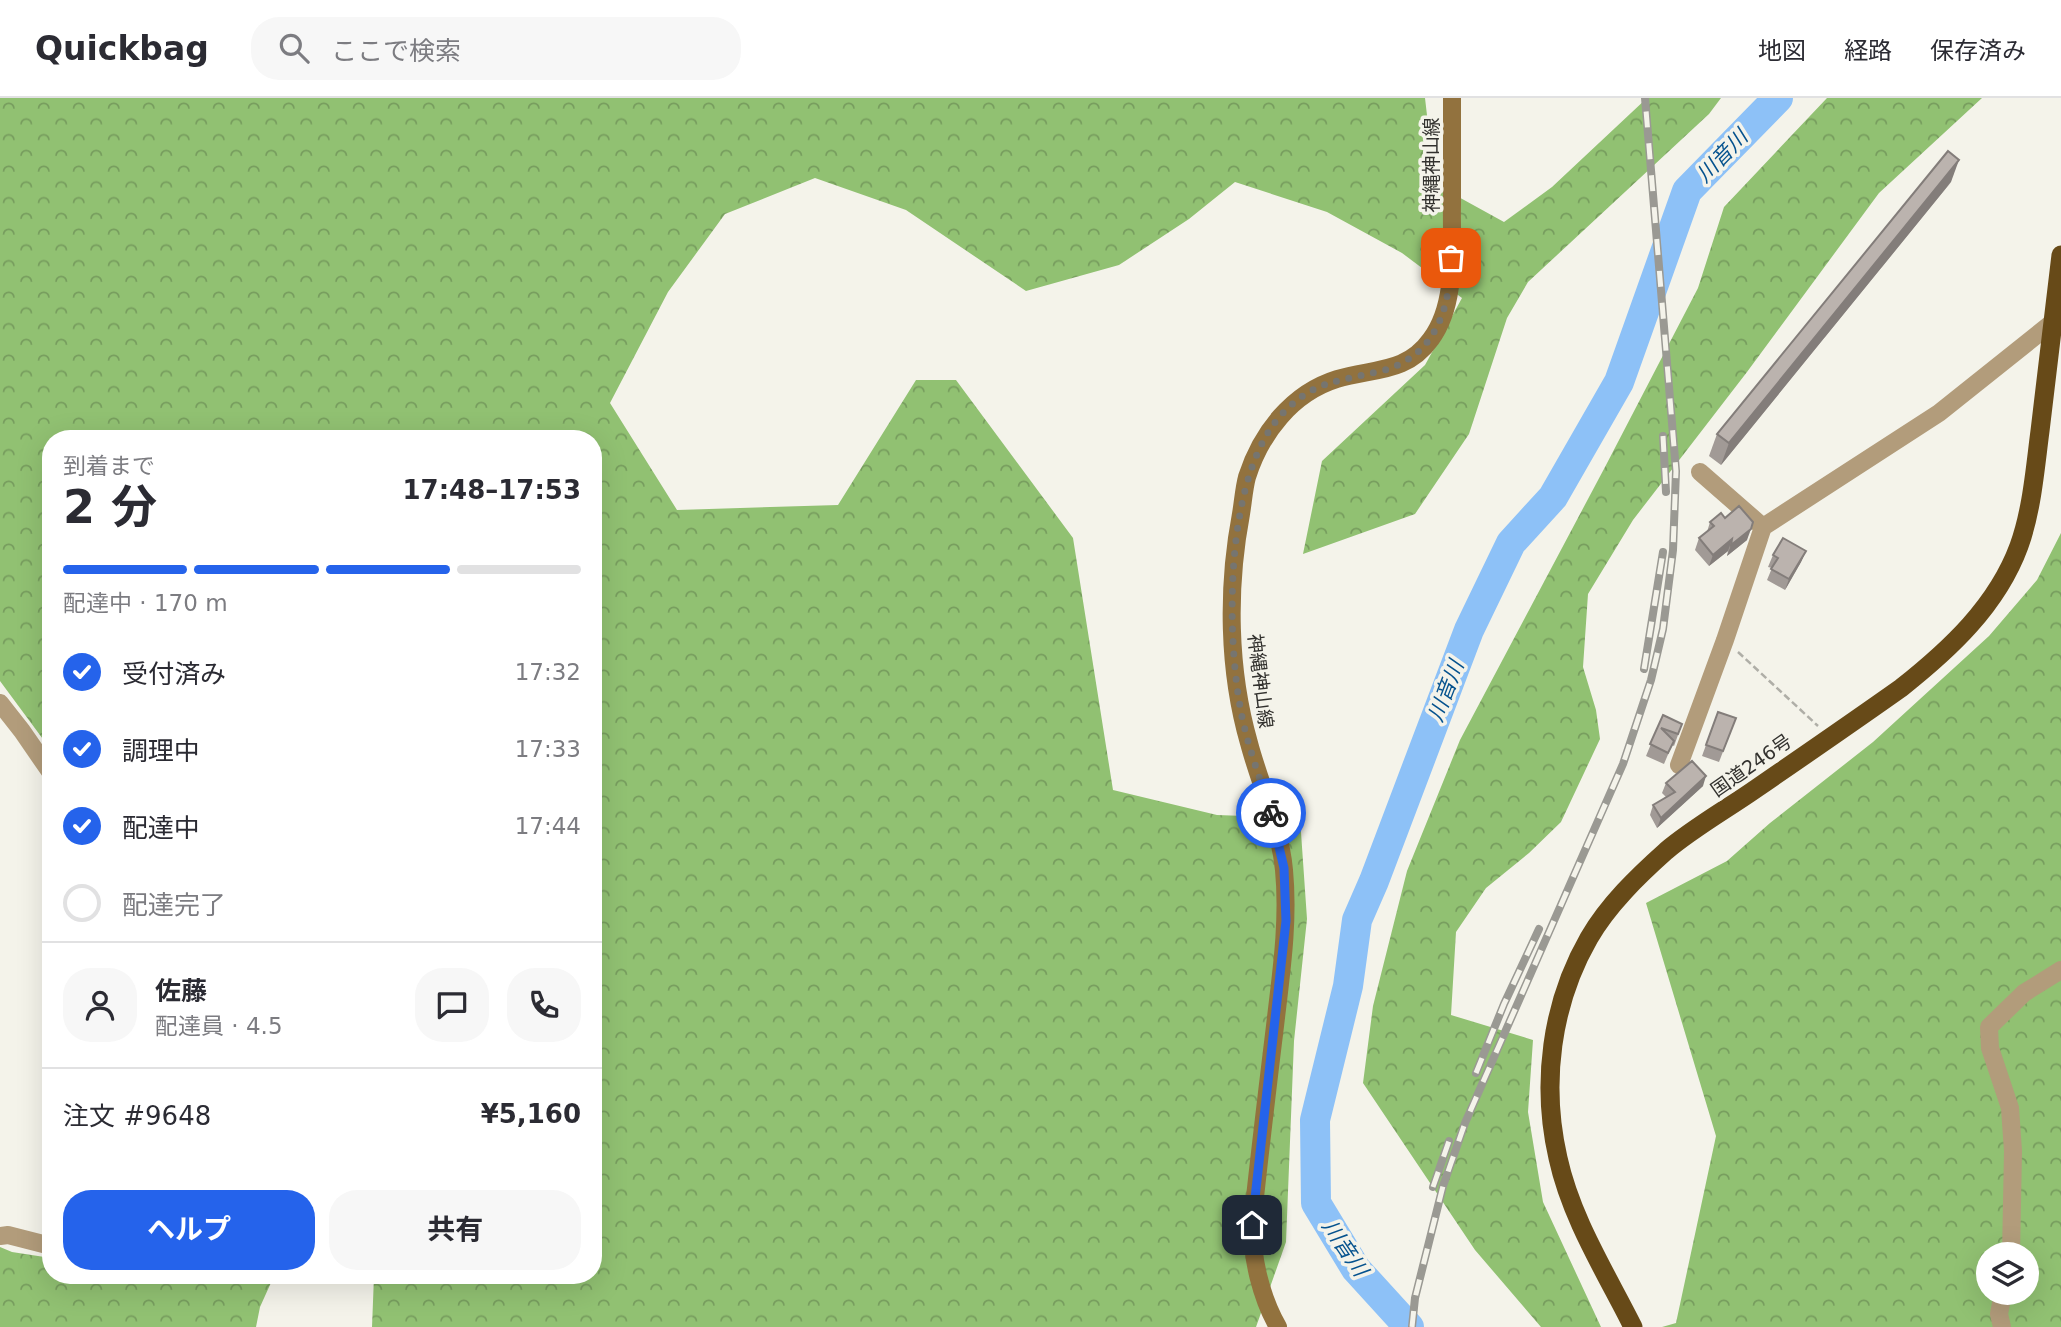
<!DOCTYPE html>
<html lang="ja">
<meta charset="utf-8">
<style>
:root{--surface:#fff;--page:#f7f7f7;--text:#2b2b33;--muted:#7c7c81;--line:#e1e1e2;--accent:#2563eb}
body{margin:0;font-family:"DejaVu Sans","Noto Sans JP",sans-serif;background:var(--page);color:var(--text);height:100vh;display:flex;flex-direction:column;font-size:26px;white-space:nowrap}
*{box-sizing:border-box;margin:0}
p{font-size:23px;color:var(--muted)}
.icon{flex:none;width:38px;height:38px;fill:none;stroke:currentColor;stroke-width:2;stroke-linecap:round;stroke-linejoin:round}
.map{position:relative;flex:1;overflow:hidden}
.side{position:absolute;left:42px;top:332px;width:560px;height:854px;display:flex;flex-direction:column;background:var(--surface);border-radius:28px;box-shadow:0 7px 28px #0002}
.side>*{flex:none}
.tools{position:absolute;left:1976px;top:1144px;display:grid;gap:14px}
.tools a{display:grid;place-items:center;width:63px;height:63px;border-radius:50%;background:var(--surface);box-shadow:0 7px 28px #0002;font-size:35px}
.pin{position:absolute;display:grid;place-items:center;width:60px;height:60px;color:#fff;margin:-30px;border-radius:14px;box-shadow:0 4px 10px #0006}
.courier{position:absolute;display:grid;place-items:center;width:70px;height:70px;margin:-35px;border:5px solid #2563eb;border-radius:50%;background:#fff;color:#222;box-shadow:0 2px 9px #0007}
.overview em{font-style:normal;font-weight:700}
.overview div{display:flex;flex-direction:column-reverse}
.overview{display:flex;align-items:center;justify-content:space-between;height:119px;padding:0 21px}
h1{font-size:46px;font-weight:700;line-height:52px}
.bar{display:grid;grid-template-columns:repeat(4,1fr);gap:10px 7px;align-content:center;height:84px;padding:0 21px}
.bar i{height:9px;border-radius:5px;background:var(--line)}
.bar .on{background:var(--accent)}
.bar p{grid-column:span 4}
.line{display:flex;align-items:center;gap:18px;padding:0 21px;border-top:2px solid var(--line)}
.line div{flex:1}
.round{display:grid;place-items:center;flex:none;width:74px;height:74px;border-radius:28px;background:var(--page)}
ol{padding:0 21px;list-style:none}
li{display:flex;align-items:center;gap:21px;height:77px}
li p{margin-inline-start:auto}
li .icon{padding:7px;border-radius:50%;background:var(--accent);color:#fff;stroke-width:4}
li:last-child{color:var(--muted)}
li i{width:38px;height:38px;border:4px solid var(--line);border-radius:50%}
.button{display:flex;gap:14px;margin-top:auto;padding:14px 21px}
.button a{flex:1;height:80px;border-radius:28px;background:var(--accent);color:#fff;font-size:28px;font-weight:700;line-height:80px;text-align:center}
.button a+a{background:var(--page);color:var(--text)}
header{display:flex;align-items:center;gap:42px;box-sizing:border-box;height:98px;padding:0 35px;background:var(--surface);border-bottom:2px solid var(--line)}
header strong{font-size:33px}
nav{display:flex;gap:38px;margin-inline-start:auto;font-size:24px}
.search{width:490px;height:63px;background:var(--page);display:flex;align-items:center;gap:18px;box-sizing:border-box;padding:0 24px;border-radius:28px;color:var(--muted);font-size:26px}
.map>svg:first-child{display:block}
</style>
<header>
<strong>Quickbag</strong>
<div class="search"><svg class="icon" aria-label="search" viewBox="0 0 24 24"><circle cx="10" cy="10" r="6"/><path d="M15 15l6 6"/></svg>ここで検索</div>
<nav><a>地図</a><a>経路</a><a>保存済み</a></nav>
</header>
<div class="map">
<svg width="2061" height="1229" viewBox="0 0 2061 1229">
<defs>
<pattern id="forest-crowns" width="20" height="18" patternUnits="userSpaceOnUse" patternTransform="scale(1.75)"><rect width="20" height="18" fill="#91c172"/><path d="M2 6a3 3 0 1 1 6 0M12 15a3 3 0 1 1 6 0" fill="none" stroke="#779d5e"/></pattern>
</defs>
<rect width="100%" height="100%" fill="#f4f3ea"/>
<g fill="url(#forest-crowns)" fill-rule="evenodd">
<polygon points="0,0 1425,0 1435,86 1504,124 1552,89 1647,0 1721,0 1709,16 1528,184 1507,220 1469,336 1415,416 1303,456 1322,363 1425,267 1462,200 1402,155 1327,114 1235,84 1189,121 1119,167 1026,193 906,112 815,80 725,116 668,194 610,305 677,412 838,407 916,282 956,282 1073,440 1113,692 1217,717 1300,720 1307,821 1294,943 1286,1144 1256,1229 372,1229 374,1178 593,1178 593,341 51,341 51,652 0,583"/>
<polygon points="1827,0 1982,0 1879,95 1747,274 1633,422 1588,496 1583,569 1596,612 1600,641 1561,724 1529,755 1486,790 1456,834 1451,917 1533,942 1528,1014 1543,1104 1601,1229 1541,1229 1475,1152 1363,985 1373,908 1407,773 1460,642 1605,369 1698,190 1724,109"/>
<path d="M2061,435v794h-399l14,-4 40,-187 -70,-233 81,-42 43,-38 103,-81 116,-106 48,-56zM1988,1157h38v38h-38z"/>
<polygon points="0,1149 12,1154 51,1160 51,1178 274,1178 260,1209 256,1229 0,1229"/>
</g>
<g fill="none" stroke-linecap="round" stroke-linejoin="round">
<polyline stroke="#8dc1f7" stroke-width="30" points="1409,1229 1356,1171 1316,1105 1315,1022 1348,888 1357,822 1374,783 1469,532 1511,445 1553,399 1619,284 1687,93 1778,0"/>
<polyline stroke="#afaea7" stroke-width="2.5" stroke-dasharray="7 3.5" stroke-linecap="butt" points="1738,554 1818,628"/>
<g stroke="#b29c7b" stroke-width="18">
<polyline points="1700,374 1763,429"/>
<polyline points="0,605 22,633 51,675"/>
<polyline points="1679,667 1725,542 1763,429 1939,315 2053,224"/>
<polyline points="0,1138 8,1137 51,1148"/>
<polyline points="2011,1157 2013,1053 2010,1010 1990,950 1989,929 2024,895 2061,872"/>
<polyline points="2002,1229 1999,1216 2003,1195"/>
</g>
<path stroke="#92723e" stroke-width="18" d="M1278,1229c-17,-30 -26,-68 -26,-102 7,-67 15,-133 23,-199 6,-52 14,-104 9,-156 -4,-44 -24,-85 -35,-127 -21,-73 -22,-155 -8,-229 2,-12 3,-26 6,-37 14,-44 45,-84 90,-98 36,-11 69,-5 94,-40 27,-37 20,-92 21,-135 0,-35 0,-71 0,-106"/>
<path stroke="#674a18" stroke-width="19" d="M1633,1229c-27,-54 -62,-109 -75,-169 -17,-74 -7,-154 31,-220 19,-33 49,-62 77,-87 27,-23 61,-42 91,-63 48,-33 96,-66 144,-100 48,-38 96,-82 118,-142 13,-36 16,-77 21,-115 7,-59 14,-117 21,-176"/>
<g stroke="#9a9993" stroke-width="8">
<g id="rail">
<polyline points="1663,338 1666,394"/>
<polyline points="1644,571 1663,454"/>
<polyline points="1476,975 1504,906 1539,831"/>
<polyline points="1433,1089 1449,1043"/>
<polyline points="1412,1229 1415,1200 1443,1088 1465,1025 1623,666 1651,582 1663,531 1673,452 1676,373 1645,0"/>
</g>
</g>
<use href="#rail" stroke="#f4f3ea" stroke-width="5" stroke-dasharray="16" stroke-linecap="butt"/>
</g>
<g fill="#a19a96">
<polygon points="1951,84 1721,367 1709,358 1717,336"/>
<polygon points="1725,420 1747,442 1727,458 1728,453 1709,468 1695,452 1699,440 1707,434 1710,424"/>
<polygon points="1806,453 1801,464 1785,492 1767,482 1772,470 1768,469 1773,457"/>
<polygon points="1718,614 1736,620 1719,664 1702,658"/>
<polygon points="1663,617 1682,626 1674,648 1672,647 1664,666 1646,658"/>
<polygon points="1666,685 1703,688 1657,730 1650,717 1653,707 1666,699 1662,695"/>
</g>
<g fill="#837d7a">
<polygon points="1959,62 1951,84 1721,367 1729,345"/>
<polygon points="1751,431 1747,442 1727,458 1731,447"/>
<polygon points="1732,441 1728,453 1709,468 1713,457"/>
<polygon points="1806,453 1801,464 1785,492 1789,481"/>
<polygon points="1706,678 1703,688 1657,730 1661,720"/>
</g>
<g fill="#bbb3ae" stroke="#837d7a" stroke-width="2">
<polygon points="1948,53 1959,62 1729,345 1717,336"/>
<polygon points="1739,408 1753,424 1751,431 1731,447 1732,441 1713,457 1699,440 1714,428 1710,424 1721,415 1725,420"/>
<polygon points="1783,440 1806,453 1789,481 1771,471 1778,460 1773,457"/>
<polygon points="1718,614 1736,620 1723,653 1706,647"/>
<polygon points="1663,617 1682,626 1678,636 1661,630 1674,643 1668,655 1650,646"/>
<polygon points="1692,663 1706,678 1661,720 1653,707 1675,694 1666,685"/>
</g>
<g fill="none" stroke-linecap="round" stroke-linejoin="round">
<path stroke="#767570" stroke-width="7" stroke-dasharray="0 12.6" d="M1271,715c-11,-35 -25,-71 -31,-107 -14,-78 -15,-238 46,-296 29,-29 54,-29 91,-38 57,-13 73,-60 74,-114"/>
<polyline stroke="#2563eb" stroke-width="9" points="1252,1127 1286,823 1284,770 1271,715"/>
</g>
<g text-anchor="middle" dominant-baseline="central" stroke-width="7" stroke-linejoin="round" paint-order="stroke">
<g font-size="19" fill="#32312e" stroke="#f4f3ea">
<text transform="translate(1431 67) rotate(-90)">神縄神山線</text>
<text transform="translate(1261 583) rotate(83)">神縄神山線</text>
<text transform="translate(1751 667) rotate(-35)">国道246号</text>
</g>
<g font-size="21" font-style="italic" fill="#05528e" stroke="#f4f3ea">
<text transform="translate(1722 58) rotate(-46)">川音川</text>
<text transform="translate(1446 593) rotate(-69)">川音川</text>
<text transform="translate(1345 1150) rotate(56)">川音川</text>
</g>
</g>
</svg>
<div class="tools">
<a><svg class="icon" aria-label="layers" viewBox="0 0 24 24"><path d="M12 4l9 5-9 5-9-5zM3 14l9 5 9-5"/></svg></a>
</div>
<div class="pin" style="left:1451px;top:160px;background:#ea580c"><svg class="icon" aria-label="bag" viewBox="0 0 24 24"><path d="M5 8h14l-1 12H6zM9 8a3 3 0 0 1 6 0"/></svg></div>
<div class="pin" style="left:1252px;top:1127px;background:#1f2937"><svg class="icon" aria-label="home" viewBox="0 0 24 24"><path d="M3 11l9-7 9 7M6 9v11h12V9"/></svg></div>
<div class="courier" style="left:1271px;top:715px"><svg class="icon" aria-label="bike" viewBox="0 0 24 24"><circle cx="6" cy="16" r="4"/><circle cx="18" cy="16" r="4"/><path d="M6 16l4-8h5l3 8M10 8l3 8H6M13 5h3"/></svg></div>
<section class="side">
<div class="overview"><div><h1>2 分</h1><p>到着まで</p></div><em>17:48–17:53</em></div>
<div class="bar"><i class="on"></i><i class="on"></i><i class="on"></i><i></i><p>配達中 · 170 m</p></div>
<ol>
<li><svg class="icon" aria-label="check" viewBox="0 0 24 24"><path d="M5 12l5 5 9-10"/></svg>受付済み<p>17:32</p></li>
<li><svg class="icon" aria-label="check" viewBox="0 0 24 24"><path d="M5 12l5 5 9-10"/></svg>調理中<p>17:33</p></li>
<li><svg class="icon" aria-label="check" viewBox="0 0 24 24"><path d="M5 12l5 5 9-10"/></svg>配達中<p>17:44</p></li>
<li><i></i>配達完了</li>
</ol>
<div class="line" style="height:126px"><a class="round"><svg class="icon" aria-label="person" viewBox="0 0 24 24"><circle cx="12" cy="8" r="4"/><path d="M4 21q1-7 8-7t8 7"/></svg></a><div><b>佐藤</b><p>配達員 · 4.5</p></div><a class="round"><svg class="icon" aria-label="chat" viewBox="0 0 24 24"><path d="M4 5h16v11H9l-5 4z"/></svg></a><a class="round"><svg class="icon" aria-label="phone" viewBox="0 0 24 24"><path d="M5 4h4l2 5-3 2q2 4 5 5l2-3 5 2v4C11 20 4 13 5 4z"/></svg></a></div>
<div class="line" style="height:91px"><div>注文 #9648</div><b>¥5,160</b></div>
<div class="button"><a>ヘルプ</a><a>共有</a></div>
</section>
</div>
